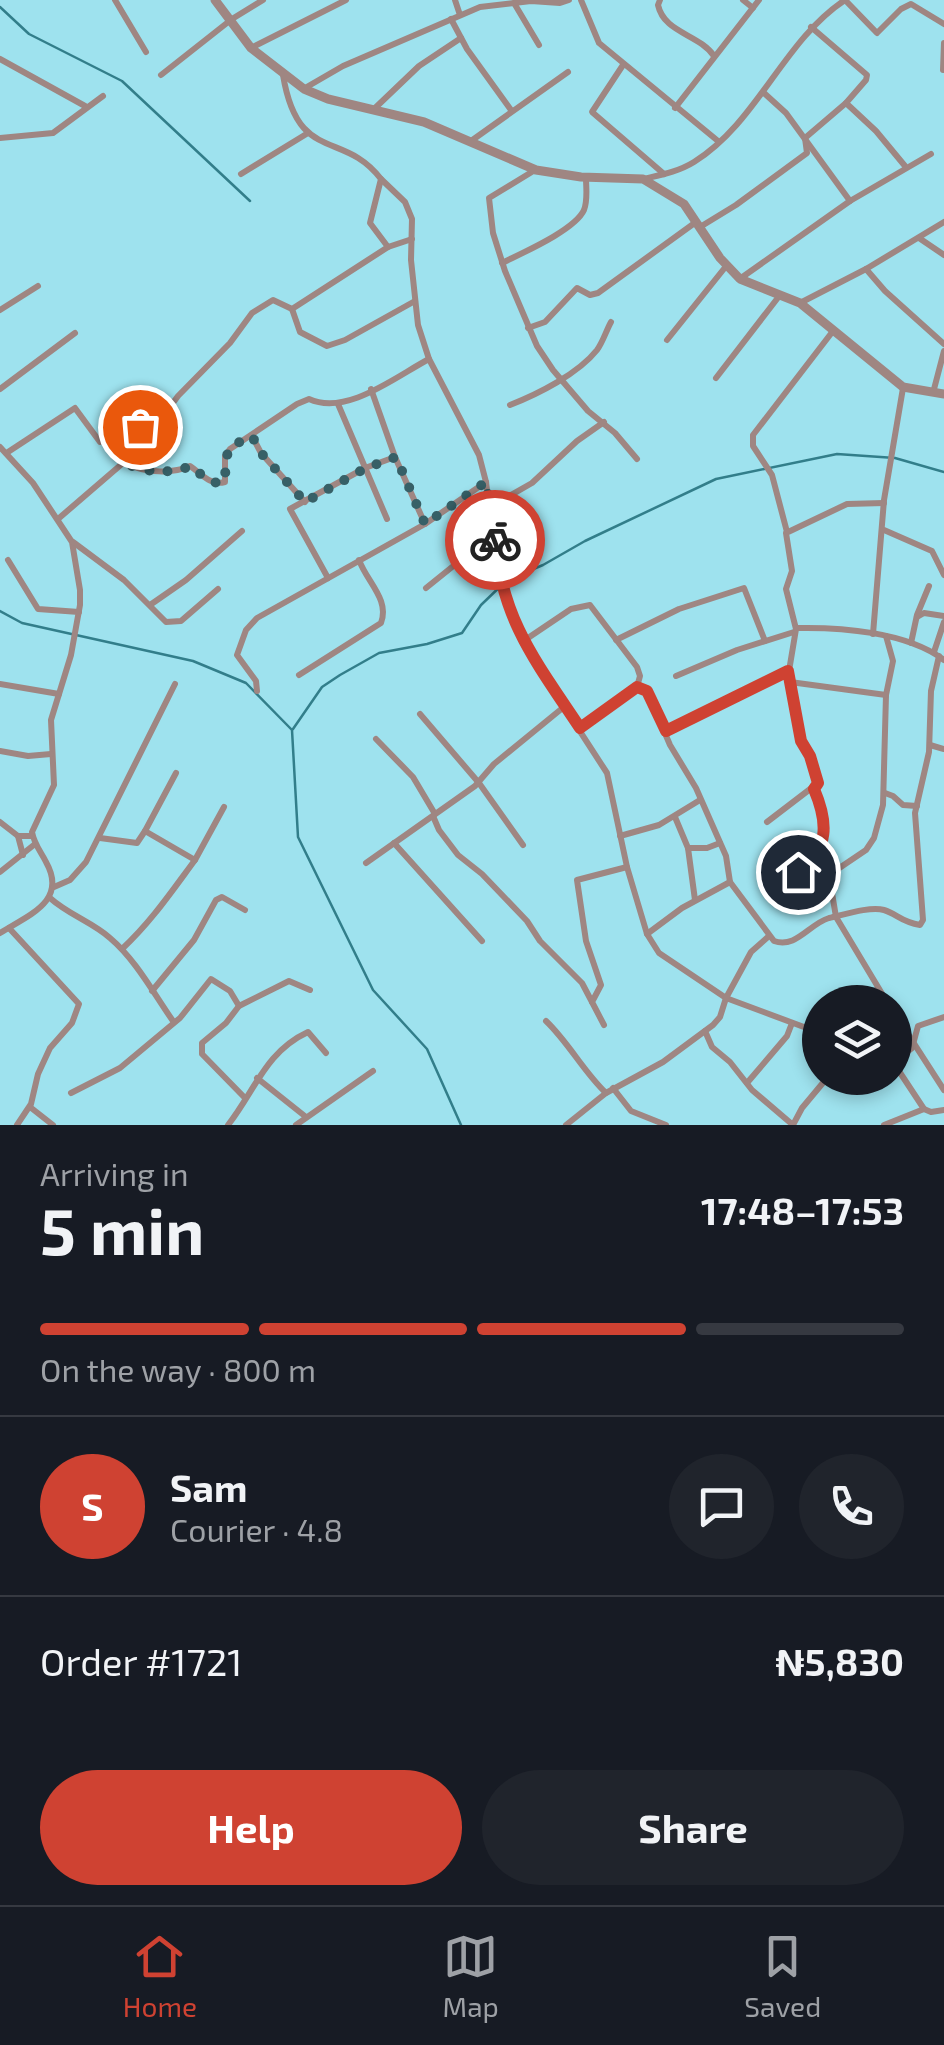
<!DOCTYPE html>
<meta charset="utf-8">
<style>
:root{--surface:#171b24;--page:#20242c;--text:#f1f3f6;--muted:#9ea1a6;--line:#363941;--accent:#cf4232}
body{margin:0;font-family:"Exo 2",sans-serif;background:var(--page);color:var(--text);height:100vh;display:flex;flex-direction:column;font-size:38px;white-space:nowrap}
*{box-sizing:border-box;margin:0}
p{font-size:32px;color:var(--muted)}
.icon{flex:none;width:55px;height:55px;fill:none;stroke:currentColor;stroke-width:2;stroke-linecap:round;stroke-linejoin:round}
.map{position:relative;height:1125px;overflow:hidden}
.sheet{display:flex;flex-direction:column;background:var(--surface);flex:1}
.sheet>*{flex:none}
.tools{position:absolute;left:802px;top:985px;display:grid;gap:20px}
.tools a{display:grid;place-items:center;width:110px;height:110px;border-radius:50%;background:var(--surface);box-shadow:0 5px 15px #0003;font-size:50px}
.pin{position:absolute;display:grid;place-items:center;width:85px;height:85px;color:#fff;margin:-42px;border:5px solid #fff;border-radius:50%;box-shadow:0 2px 10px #0007}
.courier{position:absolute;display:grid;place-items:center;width:100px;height:100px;margin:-50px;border:8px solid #cf4232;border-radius:50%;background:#fff;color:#222;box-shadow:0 2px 12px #0007}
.head em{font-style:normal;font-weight:700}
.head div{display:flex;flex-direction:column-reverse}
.head{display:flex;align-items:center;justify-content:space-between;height:170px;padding:0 40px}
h1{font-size:65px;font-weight:700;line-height:75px}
.bar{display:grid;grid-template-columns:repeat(4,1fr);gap:15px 10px;align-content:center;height:120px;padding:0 40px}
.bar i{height:12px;border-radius:8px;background:var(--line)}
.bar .selected{background:var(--accent)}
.bar p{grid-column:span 4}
.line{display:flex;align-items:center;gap:25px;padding:0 40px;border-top:2px solid var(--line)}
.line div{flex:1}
.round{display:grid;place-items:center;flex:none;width:105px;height:105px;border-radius:52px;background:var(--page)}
.cta{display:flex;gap:20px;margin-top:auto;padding:20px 40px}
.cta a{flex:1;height:115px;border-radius:60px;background:var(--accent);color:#fff;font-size:40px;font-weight:700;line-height:115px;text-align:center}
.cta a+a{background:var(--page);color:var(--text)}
.dock{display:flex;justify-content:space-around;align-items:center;height:140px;border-top:2px solid var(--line);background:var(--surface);font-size:28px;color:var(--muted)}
.dock a{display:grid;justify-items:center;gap:5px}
.dock .selected{color:var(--accent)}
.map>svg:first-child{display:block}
</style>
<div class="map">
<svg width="944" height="1125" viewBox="0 0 944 1125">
<rect width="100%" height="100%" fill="#9ee2ee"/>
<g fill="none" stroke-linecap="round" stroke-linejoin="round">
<g stroke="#327e8a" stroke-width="2.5">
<polyline points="0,7 29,34 122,81 250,201"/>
<polyline points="0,611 22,623 193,661 246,683 292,730 298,837 373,990 427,1049 461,1125"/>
<polyline points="293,729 322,687 340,675 379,653 427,644 462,633 481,605 507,580 543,565 585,541 716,479 837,454 895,458 944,472"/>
</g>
<g stroke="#9f8682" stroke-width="6">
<polyline points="115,0 146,52"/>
<polyline points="455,0 460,15"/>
<polyline points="581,0 599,43 718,141"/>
<path d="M660,0l-2,5c6,28 41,29 56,51"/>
<polyline points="743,0 753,8"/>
<polyline points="845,0 877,33 901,9 911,4 944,24"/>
<polyline points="514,3 539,45"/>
<polyline points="451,19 467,49 511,110"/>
<polyline points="811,27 867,75 866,80 846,103 876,131 905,166"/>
<polyline points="251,48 346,0"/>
<polyline points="0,59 85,106"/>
<polyline points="623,65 592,112 664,174"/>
<polyline points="943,70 944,43"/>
<polyline points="161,75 232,19 263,0"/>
<path d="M283,75c15,90 60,54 98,104l-11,44 18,24"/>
<polyline points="305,88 343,66 480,7 531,1 560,3 569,0"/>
<polyline points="764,93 786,113 850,201"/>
<polyline points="675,108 759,0"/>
<polyline points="374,109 419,66 461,38"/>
<polyline points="0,138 53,133 103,96"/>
<polyline points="805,138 846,103"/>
<polyline points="471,141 568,72"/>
<polyline points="535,170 489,198 493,233 505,271 537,346 553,370 588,411 615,433 637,459"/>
<polyline points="241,174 308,133"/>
<polyline points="381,179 405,202 412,219 411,260 418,325 429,359 479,455 486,482 498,578 522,642 607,773 627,867 647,934 659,953 726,998 820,1033"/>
<path d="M643,179c17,-4 35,-7 51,-17 64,-40 89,-121 151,-162"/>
<polyline points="700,227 736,205 807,153 805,138"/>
<polyline points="919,238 944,255"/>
<path d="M502,263c20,-10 73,-33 82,-53 4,-10 2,-22 2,-32"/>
<polyline points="866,269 885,291 944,344"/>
<polyline points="741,278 850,201 931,154"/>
<polyline points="800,303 866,269 944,222"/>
<polyline points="292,309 300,332 327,346 345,340 415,301"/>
<polyline points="0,310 38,286"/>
<polyline points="528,328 545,322 577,288 590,295 598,293 696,222"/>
<polyline points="667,340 727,265"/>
<polyline points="716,378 780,295"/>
<polyline points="0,389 75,333"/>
<polyline points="371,389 395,457 425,524"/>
<polyline points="933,393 944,351"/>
<polyline points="338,404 387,519"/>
<path d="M510,405c28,-11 68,-31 87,-55 6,-8 9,-19 14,-28"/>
<polyline points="252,436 261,453 305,502"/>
<path d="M0,447l33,36 39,59 8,48v15l-9,50 -20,65 3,65 -22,47c2,12 9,20 14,30 22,39 -17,53 -46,71"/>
<polyline points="8,452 75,408 100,442 143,426 149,434"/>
<path d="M128,464c17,9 45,10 62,2 12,8 20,20 35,16v-26l5,-7 67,-45 12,-5c38,17 86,-22 120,-40"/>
<polyline points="490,507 532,483 577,441 604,422"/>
<polyline points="58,519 123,463 128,464 178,396 230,343 252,313 273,300 292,309 388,247 412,239"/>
<polyline points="884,530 932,551 944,575"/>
<polyline points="787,532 772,475 753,446 753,435 833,331"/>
<polyline points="73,542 124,580 166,622 181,621 218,589"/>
<polyline points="8,560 38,609 79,612"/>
<polyline points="328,578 290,509 365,468 395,457"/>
<polyline points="426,588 493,534"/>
<polyline points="150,605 186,580 242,531"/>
<polyline points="917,617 924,613 944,616"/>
<path d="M796,628c45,-1 111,4 148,32"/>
<polyline points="873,634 884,500 903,388"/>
<polyline points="886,636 893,661 886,695 883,805 874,838 866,850 829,875 836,917 887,1002"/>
<polyline points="616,640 679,609 744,588 765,641"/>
<polyline points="522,642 571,609 590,605 637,667 640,676 637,687 580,728"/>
<polyline points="911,643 917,615 929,586"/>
<polyline points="934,652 944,622"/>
<path d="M299,675l82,-52c9,-23 -14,-41 -22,-63"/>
<polyline points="676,676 737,650 794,632"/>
<polyline points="790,682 886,695"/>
<polyline points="0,684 59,694"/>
<path d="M637,687l10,4 23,54 26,43 30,68 4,26 44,59c22,8 35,-17 55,-23 14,-3 41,-12 55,-8 13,4 17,12 36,15l3,-5 -8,-107 14,-61 2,-61 8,-35"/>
<polyline points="257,691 256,681 237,655 246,630 257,618 425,524 486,482"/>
<polyline points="420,714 479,783 523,845"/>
<polyline points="667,731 789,671"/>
<polyline points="376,739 413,777 435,814"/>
<polyline points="930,745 944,749"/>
<polyline points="0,751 28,756 51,754"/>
<polyline points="885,793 893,796 903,805 917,806"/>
<polyline points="433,816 439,830 458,855 482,874 527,921 540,941 582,983 592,1002"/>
<polyline points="675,817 688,848 695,900"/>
<polyline points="0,822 18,836 32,836"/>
<polyline points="767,822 818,783 810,756 801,741 790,682 789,671 796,629 786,589 792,571 786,533 847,504 884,503"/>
<polyline points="145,831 176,773"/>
<polyline points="18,836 23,855"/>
<polyline points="620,836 659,825 700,800"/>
<polyline points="100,838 137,843 145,831 195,860 224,807"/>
<polyline points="394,843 482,941"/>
<polyline points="688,848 707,848 720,843"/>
<polyline points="366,863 475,786 494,764 565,706"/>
<polyline points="0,872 35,844"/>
<path d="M776,883c46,-24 60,-43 38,-94"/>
<polyline points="54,887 70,880 86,862 175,684"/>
<path d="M50,898c19,17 42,24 60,40 26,22 44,56 63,83"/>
<polyline points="9,928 79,1004 72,1023 50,1048 38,1074 31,1104 17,1125"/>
<polyline points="647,934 682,908 730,882"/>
<path d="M122,949c29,-27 50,-58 73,-89"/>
<polyline points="152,991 194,940 216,900 222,897 245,910"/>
<polyline points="895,1014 944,1090"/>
<path d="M546,1021c23,22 37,50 60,72"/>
<polyline points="604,1025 592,1002 601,985 586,941 577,880 627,867"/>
<polyline points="705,1031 712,1047 730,1062 752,1090 793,1125"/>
<polyline points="895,1061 912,1048 918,1026 944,1017"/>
<polyline points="257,1078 306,1117"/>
<polyline points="747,1083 787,1036 792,1023"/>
<polyline points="613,1088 631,1111 666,1125"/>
<polyline points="71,1093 120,1068 180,1018 211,979 230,991 239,1006"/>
<polyline points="245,1098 202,1054 202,1043 226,1023 239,1006 289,981 310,990"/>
<polyline points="30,1107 53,1125"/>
<polyline points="924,1109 931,1112 944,1110"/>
<path d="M228,1125c27,-34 37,-73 80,-93l18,21"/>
<polyline points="296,1125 373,1071"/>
<polyline points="566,1125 606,1093 663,1062 713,1025 720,1017 726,998 751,952 769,936"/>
<polyline points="793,1125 802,1108 827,1078"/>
<polyline points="884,1125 924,1109 895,1065"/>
</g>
<polyline stroke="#9f8682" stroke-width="9" points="215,0 251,48 304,89 328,99 424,122 536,170 581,177 643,179 684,204 720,258 740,279 800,303 903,387 944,394"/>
</g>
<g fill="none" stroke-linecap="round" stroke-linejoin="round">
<path stroke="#376067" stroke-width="10" stroke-dasharray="0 18" d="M140,427l6,1 3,6 -21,30c17,9 45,10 62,2 12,8 20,20 34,16 5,-30 -4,-32 28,-46l9,17 44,49 61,-34 30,-11 29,67 61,-42 9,58"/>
<path stroke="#cf4232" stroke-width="12" d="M495,540c7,81 42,123 85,188l57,-41 10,4 19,40 122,-60 13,70 9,15 8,27 -4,6c14,33 16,60 -16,83"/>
</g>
</svg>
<div class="tools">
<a><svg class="icon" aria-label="layers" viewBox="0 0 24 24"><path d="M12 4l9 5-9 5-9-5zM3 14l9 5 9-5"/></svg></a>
</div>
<div class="pin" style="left:140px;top:427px;background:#ea580c"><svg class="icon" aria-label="bag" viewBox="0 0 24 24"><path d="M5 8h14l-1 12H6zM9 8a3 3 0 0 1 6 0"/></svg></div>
<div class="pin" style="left:798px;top:872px;background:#1f2937"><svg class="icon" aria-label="home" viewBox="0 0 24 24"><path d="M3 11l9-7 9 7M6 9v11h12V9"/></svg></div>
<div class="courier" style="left:495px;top:540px"><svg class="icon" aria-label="bike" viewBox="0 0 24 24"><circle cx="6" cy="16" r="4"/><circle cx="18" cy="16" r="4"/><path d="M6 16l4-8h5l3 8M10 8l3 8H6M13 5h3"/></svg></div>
</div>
<section class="sheet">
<div class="head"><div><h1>5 min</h1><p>Arriving in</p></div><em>17:48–17:53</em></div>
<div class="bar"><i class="selected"></i><i class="selected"></i><i class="selected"></i><i></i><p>On the way · 800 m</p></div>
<div class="line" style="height:180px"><b class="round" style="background:var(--accent);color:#fff">S</b><div><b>Sam</b><p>Courier · 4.8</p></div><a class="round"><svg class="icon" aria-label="chat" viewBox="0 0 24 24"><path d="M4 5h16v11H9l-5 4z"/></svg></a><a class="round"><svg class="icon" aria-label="phone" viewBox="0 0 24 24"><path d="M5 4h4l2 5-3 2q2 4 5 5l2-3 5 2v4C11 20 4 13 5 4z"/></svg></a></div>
<div class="line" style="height:130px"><div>Order #1721</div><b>₦5,830</b></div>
<div class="cta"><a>Help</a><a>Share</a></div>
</section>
<nav class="dock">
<a class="selected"><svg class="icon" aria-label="home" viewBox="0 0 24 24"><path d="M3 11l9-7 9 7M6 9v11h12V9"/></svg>Home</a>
<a><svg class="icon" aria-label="map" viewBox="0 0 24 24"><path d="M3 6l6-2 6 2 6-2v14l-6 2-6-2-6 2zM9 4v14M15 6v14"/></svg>Map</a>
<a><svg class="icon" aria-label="saved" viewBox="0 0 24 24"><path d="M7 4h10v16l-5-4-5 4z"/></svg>Saved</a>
</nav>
